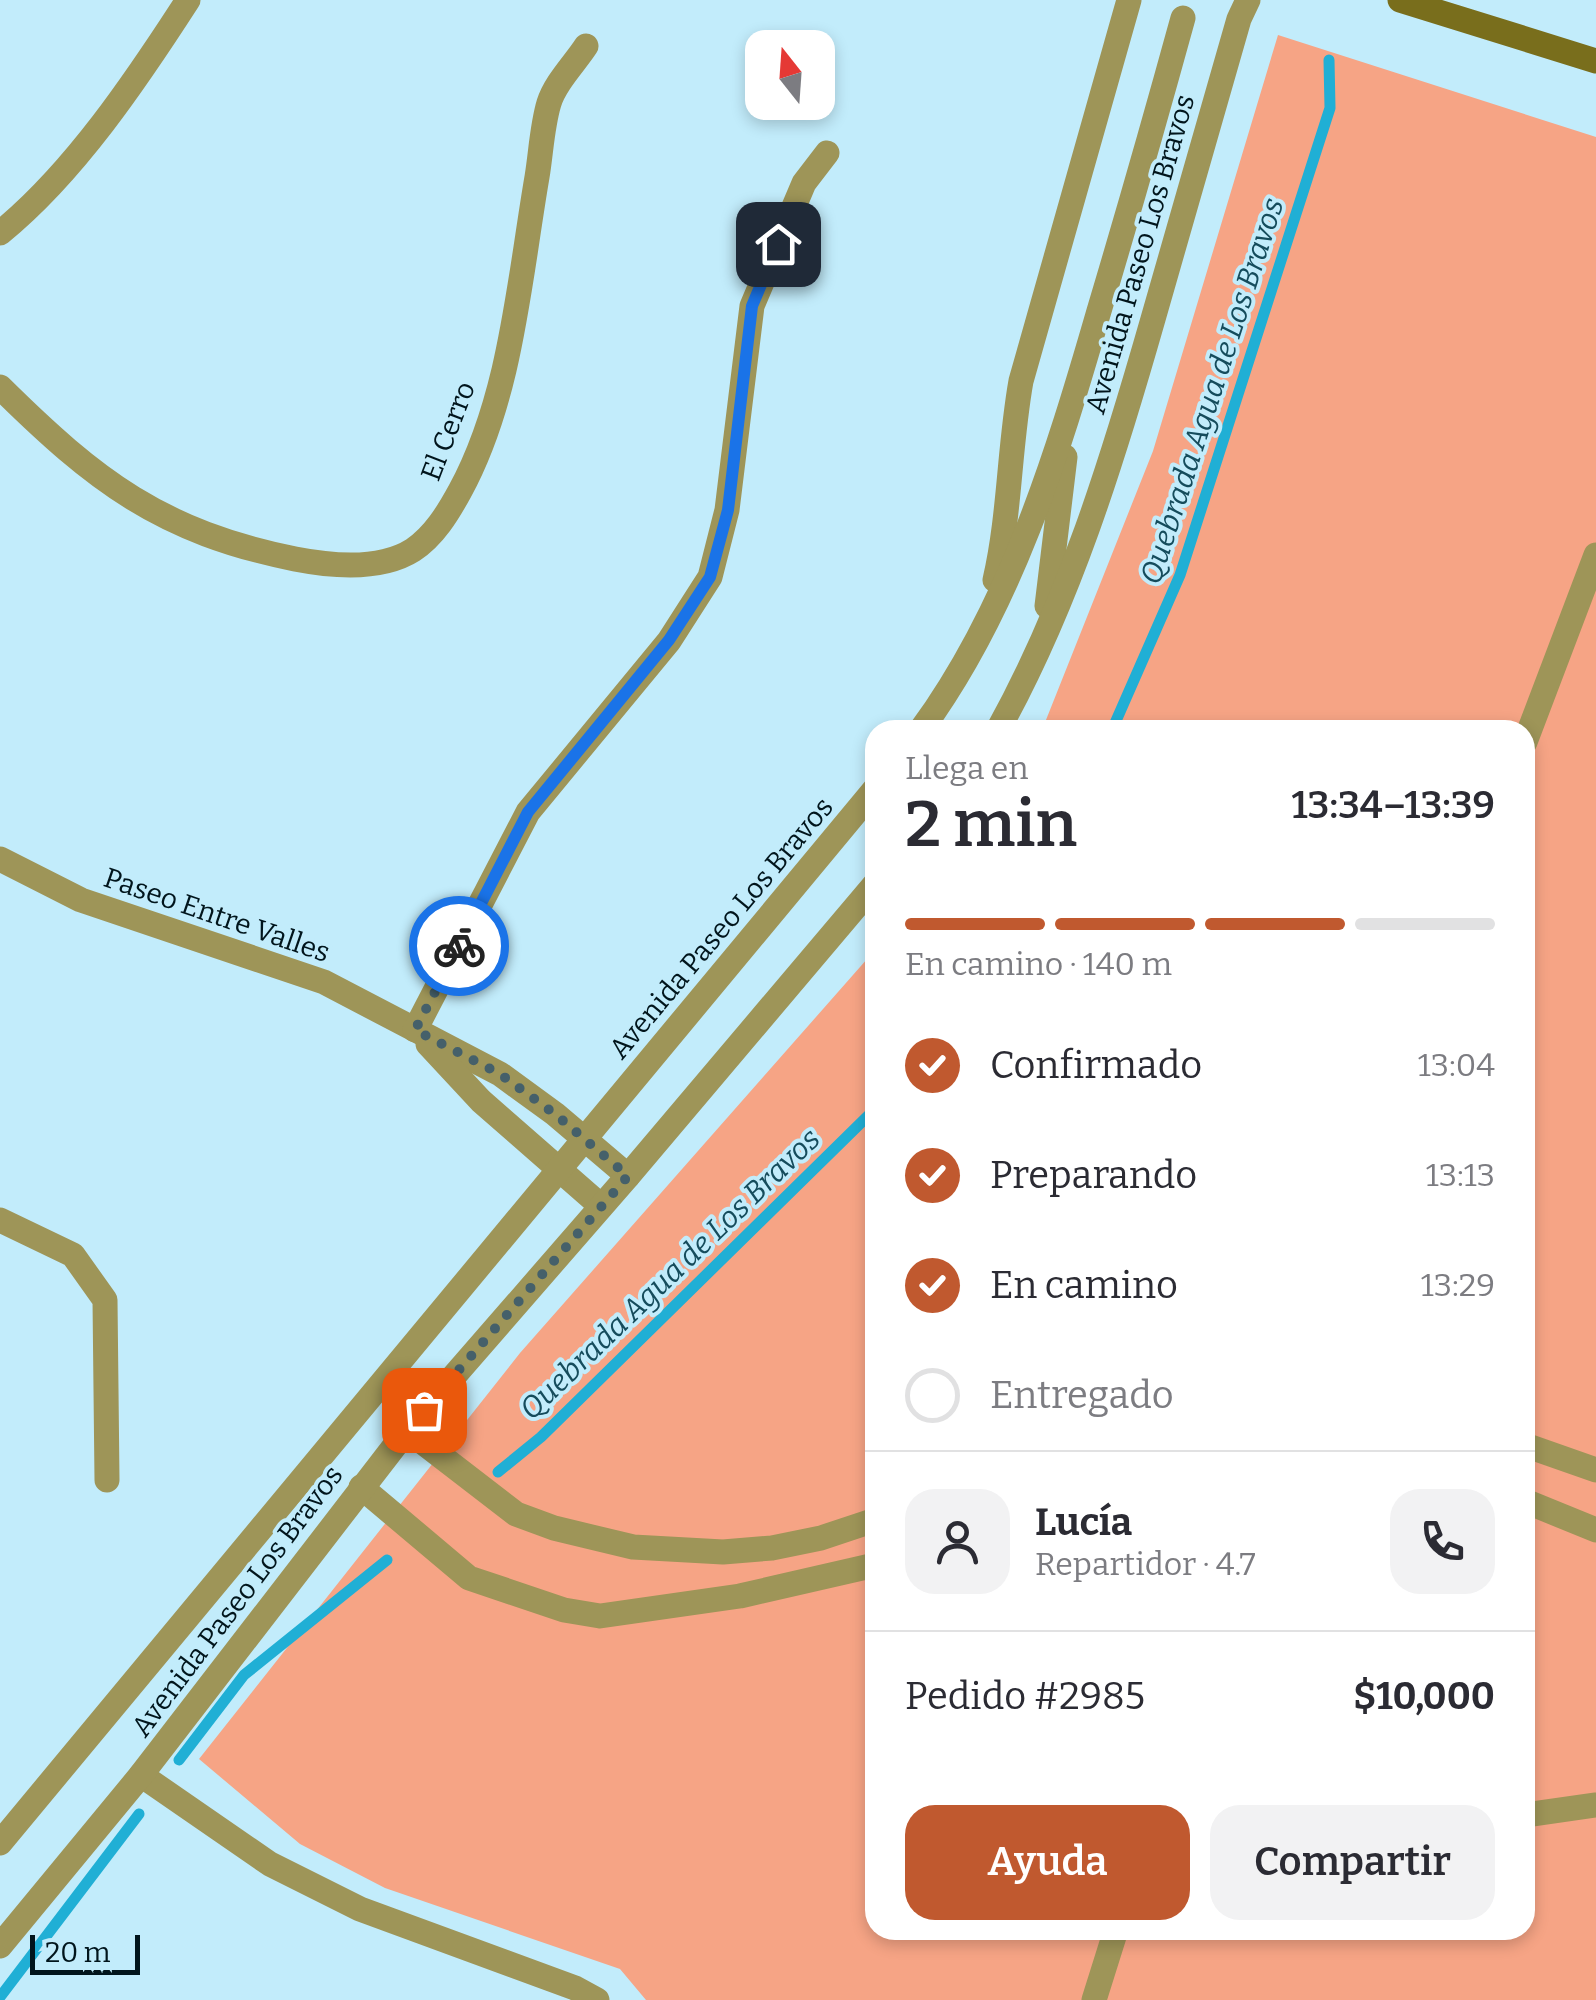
<!DOCTYPE html>
<html lang="es">
<meta charset="utf-8">
<style>
:root{--surface:#fff;--page:#f2f2f3;--text:#2b2b33;--muted:#7c7c81;--line:#e1e1e2;--accent:#c0592f}
body{margin:0;font-family:Bitter,serif;background:var(--page);color:var(--text);height:100vh;display:flex;flex-direction:column;font-size:38px;white-space:nowrap}
*{box-sizing:border-box;margin:0}
p{font-size:32px;color:var(--muted)}
.icon{flex:none;width:55px;height:55px;fill:none;stroke:currentColor;stroke-width:2;stroke-linecap:round;stroke-linejoin:round}
.map{position:relative;flex:1;overflow:hidden}
.drawer{position:absolute;left:865px;top:720px;width:670px;height:1220px;display:flex;flex-direction:column;background:var(--surface);border-radius:30px;box-shadow:0 5px 15px #0003}
.drawer>*{flex:none}
.needle{width:65px;rotate:343deg}
.fabs{position:absolute;left:745px;top:30px;display:grid;gap:20px}
.fabs a{display:grid;place-items:center;width:90px;height:90px;border-radius:20px;background:var(--surface);box-shadow:0 5px 15px #0003;font-size:50px}
.scale{position:absolute;left:30px;bottom:25px;width:110px;box-sizing:border-box;padding-left:10px;border:5px solid #01151c;border-top:0;font-size:28px;line-height:35px;white-space:nowrap;color:#01151c;-webkit-text-stroke:8px #c2ecfb;paint-order:stroke}
.pin{position:absolute;display:grid;place-items:center;width:85px;height:85px;color:#fff;margin:-42px;border-radius:20px;box-shadow:0 5px 15px #0006}
.courier{position:absolute;display:grid;place-items:center;width:100px;height:100px;margin:-50px;border:8px solid #1a73e8;border-radius:50%;background:#fff;color:#222;box-shadow:0 2px 12px #0007}
.overview em{font-style:normal;font-weight:600}
.overview div{display:flex;flex-direction:column-reverse}
.overview{display:flex;align-items:center;justify-content:space-between;height:170px;padding:0 40px}
h1{font-size:65px;font-weight:600;line-height:75px}
.bar{display:grid;grid-template-columns:repeat(4,1fr);gap:15px 10px;align-content:center;height:120px;padding:0 40px}
.bar i{height:12px;border-radius:8px;background:var(--line)}
.bar .active{background:var(--accent)}
.bar p{grid-column:span 4}
.line{display:flex;align-items:center;gap:25px;padding:0 40px;border-top:2px solid var(--line)}
.line div{flex:1}
.round{display:grid;place-items:center;flex:none;width:105px;height:105px;border-radius:30px;background:var(--page)}
ol{padding:0 40px;list-style:none}
li{display:flex;align-items:center;gap:30px;height:110px}
li p{margin-inline-start:auto}
li .icon{padding:10px;border-radius:50%;background:var(--accent);color:#fff;stroke-width:4}
li:last-child{color:var(--muted)}
li i{width:55px;height:55px;border:5px solid var(--line);border-radius:50%}
.cta{display:flex;gap:20px;margin-top:auto;padding:20px 40px}
.cta a{flex:1;height:115px;border-radius:30px;background:var(--accent);color:#fff;font-size:40px;font-weight:600;line-height:115px;text-align:center}
.cta a+a{background:var(--page);color:var(--text)}
.map>svg:first-child{display:block}
</style>
<div class="map">
<svg width="1596" height="2000" viewBox="0 0 1596 2000">
<rect width="100%" height="100%" fill="#c2ecfb"/>
<polygon fill="#f6a485" points="1278,35 1596,137 1596,2000 646,2000 620,1969 385,1888 300,1844 199,1759 520,1353 875,950 875,1930 1525,1930 1525,730 1042,730 1153,451"/>
<g fill="none" stroke-linecap="round" stroke-linejoin="round">
<g stroke="#20afd5" stroke-width="11">
<polyline points="1112,730 1180,575 1330,108 1329,60"/>
<polyline points="498,1472 541,1437 875,1109"/>
<polyline points="179,1760 244,1675 387,1560"/>
<polyline points="0,1997 139,1814"/>
</g>
<g stroke="#9e9558" stroke-width="25">
<path d="M0,233c74,-60 137,-154 188,-233"/>
<path d="M0,387c95,94 161,145 295,172 36,7 85,12 118,-9 21,-14 35,-37 47,-59 51,-94 59,-209 77,-314 4,-24 5,-51 12,-74 6,-20 26,-40 37,-57"/>
<path d="M995,580c15,-65 14,-132 26,-199l108,-381"/>
<polyline points="1047,606 1065,457"/>
<path d="M921,730c90,-123 136,-274 178,-419 29,-97 57,-195 84,-293"/>
<path d="M998,730c71,-128 115,-271 155,-411 29,-100 57,-200 86,-300l9,-19"/>
<polyline points="1525,742 1596,555"/>
<polyline points="0,859 81,900 324,982 500,1074 555,1114 628,1176"/>
<polyline points="415,1030 528,812 669,641 710,577 727,510 752,306 804,183 827,153"/>
<polyline points="428,1044 481,1101 601,1206"/>
<polyline points="0,1220 73,1255 105,1300 107,1480"/>
<polyline points="407,1430 516,1514 554,1528 633,1547 723,1552 772,1548 821,1538 875,1520"/>
<polyline points="1525,1445 1596,1470"/>
<polyline points="361,1487 469,1578 564,1610 600,1616 740,1596 875,1565"/>
<polyline points="1525,1501 1596,1530"/>
<polyline points="141,1775 270,1864 360,1909 575,1988 597,2000"/>
<polyline points="1525,1815 1596,1805"/>
<polyline points="0,1843 875,789"/>
<polyline points="0,1946 141,1775 407,1430 628,1176 875,884"/>
<polyline points="1094,2000 1116,1930"/>
</g>
<polyline stroke="#796e1c" stroke-width="25" points="1400,0 1596,61"/>
</g>
<g fill="none" stroke-linecap="round" stroke-linejoin="round">
<polyline stroke="#45606a" stroke-width="10" stroke-dasharray="0 18" points="424,1410 628,1176 555,1114 500,1074 415,1030 459,946"/>
<polyline stroke="#1a73e8" stroke-width="12" points="459,946 528,812 669,640 710,577 728,510 752,306 778,244"/>
</g>
<g text-anchor="middle" dominant-baseline="central" stroke-width="8" stroke-linejoin="round" paint-order="stroke">
<g font-size="28" fill="#01151c" stroke="#c2ecfb">
<text transform="translate(1140 254) rotate(-74)">Avenida Paseo Los Bravos</text>
<text transform="translate(448 431) rotate(-69)">El Cerro</text>
<text transform="translate(217 915) rotate(19)">Paseo Entre Valles</text>
<text transform="translate(721 928) rotate(-50)">Avenida Paseo Los Bravos</text>
<text transform="translate(237 1601) rotate(-53)">Avenida Paseo Los Bravos</text>
</g>
<g font-size="30" font-style="italic" fill="#154c5c" stroke="#c2ecfb">
<text transform="translate(1212 391) rotate(-72)">Quebrada Agua de Los Bravos</text>
<text transform="translate(670 1274) rotate(-44)">Quebrada Agua de Los Bravos</text>
</g>
</g>
</svg>
<div class="fabs">
<a><svg class="needle" viewBox="-14 -14 28 28"><path d="M0-13l5 13h-10z" fill="#e53935"/><path d="M0 13l5-13h-10z" fill="#7c7c81"/></svg></a>
</div>
<div class="scale">20 m</div>
<div class="pin" style="left:424px;top:1410px;background:#ea580c"><svg class="icon" aria-label="bag" viewBox="0 0 24 24"><path d="M5 8h14l-1 12H6zM9 8a3 3 0 0 1 6 0"/></svg></div>
<div class="pin" style="left:778px;top:244px;background:#1f2937"><svg class="icon" aria-label="home" viewBox="0 0 24 24"><path d="M3 11l9-7 9 7M6 9v11h12V9"/></svg></div>
<div class="courier" style="left:459px;top:946px"><svg class="icon" aria-label="bike" viewBox="0 0 24 24"><circle cx="6" cy="16" r="4"/><circle cx="18" cy="16" r="4"/><path d="M6 16l4-8h5l3 8M10 8l3 8H6M13 5h3"/></svg></div>
<section class="drawer">
<div class="overview"><div><h1>2 min</h1><p>Llega en</p></div><em>13:34–13:39</em></div>
<div class="bar"><i class="active"></i><i class="active"></i><i class="active"></i><i></i><p>En camino · 140 m</p></div>
<ol>
<li><svg class="icon" aria-label="check" viewBox="0 0 24 24"><path d="M5 12l5 5 9-10"/></svg>Confirmado<p>13:04</p></li>
<li><svg class="icon" aria-label="check" viewBox="0 0 24 24"><path d="M5 12l5 5 9-10"/></svg>Preparando<p>13:13</p></li>
<li><svg class="icon" aria-label="check" viewBox="0 0 24 24"><path d="M5 12l5 5 9-10"/></svg>En camino<p>13:29</p></li>
<li><i></i>Entregado</li>
</ol>
<div class="line" style="height:180px"><a class="round"><svg class="icon" aria-label="person" viewBox="0 0 24 24"><circle cx="12" cy="8" r="4"/><path d="M4 21q1-7 8-7t8 7"/></svg></a><div><b>Lucía</b><p>Repartidor · 4.7</p></div><a class="round"><svg class="icon" aria-label="phone" viewBox="0 0 24 24"><path d="M5 4h4l2 5-3 2q2 4 5 5l2-3 5 2v4C11 20 4 13 5 4z"/></svg></a></div>
<div class="line" style="height:130px"><div>Pedido #2985</div><b>$10,000</b></div>
<div class="cta"><a>Ayuda</a><a>Compartir</a></div>
</section>
</div>
